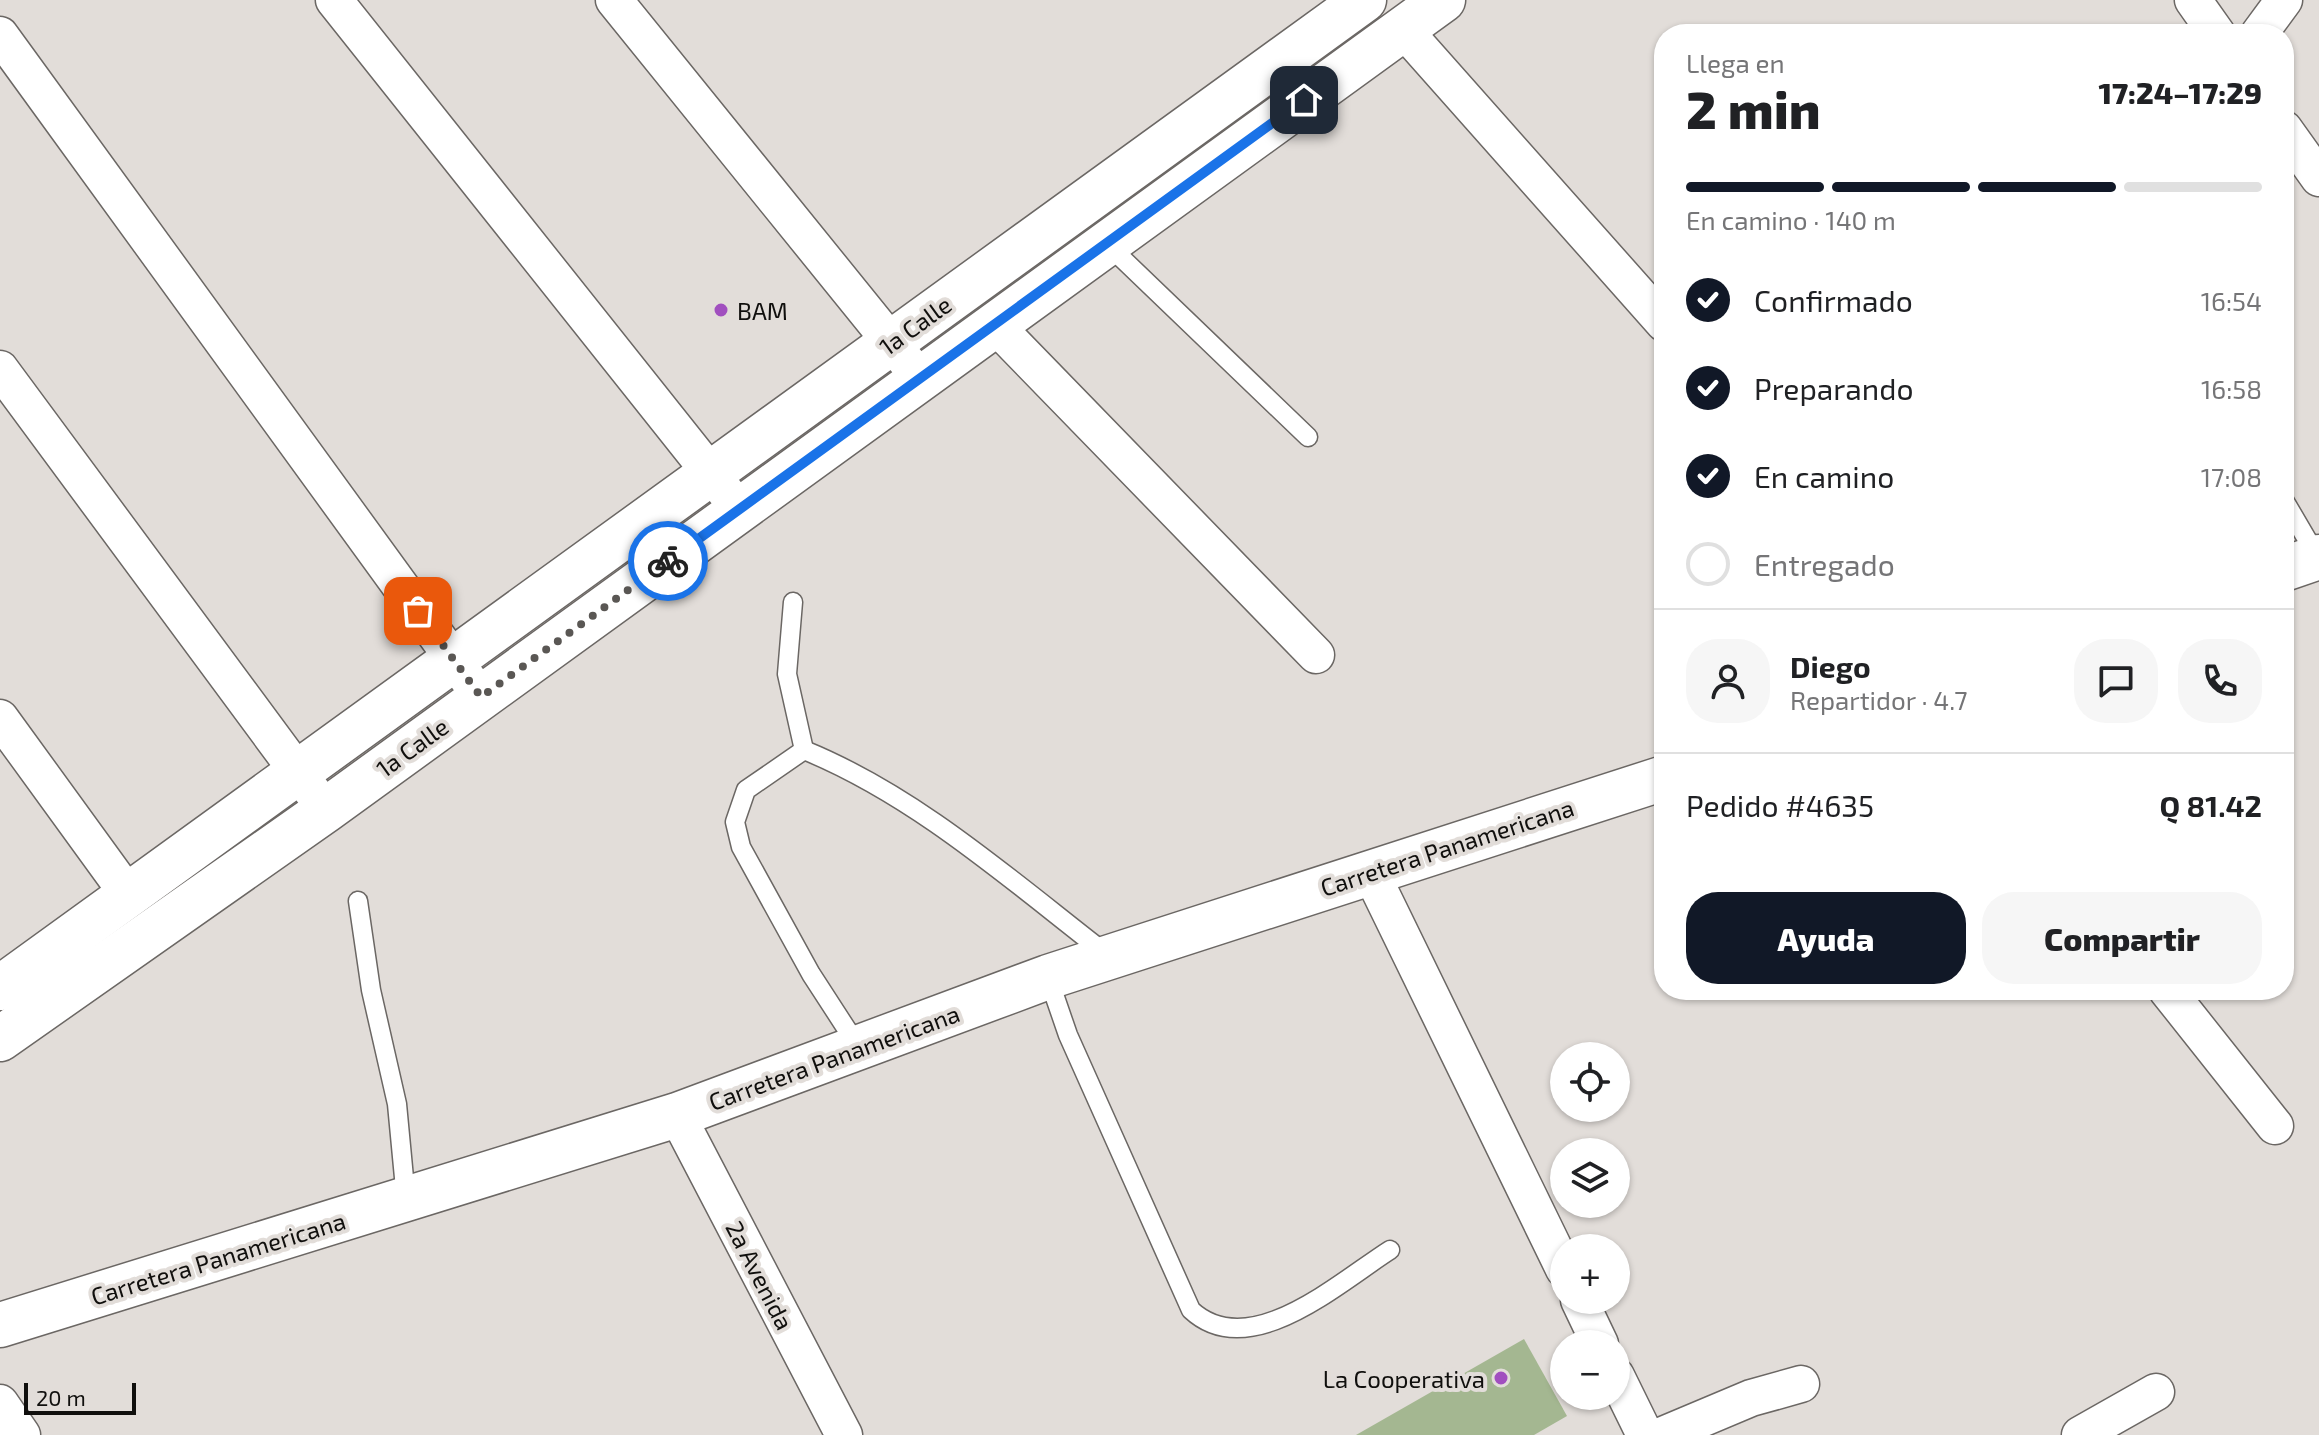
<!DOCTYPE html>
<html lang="es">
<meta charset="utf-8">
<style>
:root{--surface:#fff;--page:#f6f6f6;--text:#202124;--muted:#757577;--line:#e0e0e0;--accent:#111827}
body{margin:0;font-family:"Exo 2",sans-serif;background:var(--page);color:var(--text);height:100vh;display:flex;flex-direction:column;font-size:30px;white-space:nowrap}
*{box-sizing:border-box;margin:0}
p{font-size:26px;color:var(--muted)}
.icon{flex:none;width:44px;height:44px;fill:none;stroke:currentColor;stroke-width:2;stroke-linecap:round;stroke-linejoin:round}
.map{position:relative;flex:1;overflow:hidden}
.sheet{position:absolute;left:1654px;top:24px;width:640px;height:976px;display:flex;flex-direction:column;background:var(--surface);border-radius:32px;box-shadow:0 2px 6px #0004}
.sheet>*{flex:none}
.fabs{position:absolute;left:1550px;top:1042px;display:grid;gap:16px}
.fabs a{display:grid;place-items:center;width:80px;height:80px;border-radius:50%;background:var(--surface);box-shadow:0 2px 6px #0004;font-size:40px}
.scale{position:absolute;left:24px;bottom:20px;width:112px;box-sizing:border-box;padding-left:8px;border:4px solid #100f0d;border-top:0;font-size:22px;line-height:28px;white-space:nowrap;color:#100f0d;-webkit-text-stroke:6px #e2ddd9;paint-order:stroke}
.pin{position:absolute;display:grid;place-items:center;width:68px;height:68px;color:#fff;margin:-34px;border-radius:16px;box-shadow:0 4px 12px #0006}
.courier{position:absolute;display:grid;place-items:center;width:80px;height:80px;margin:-40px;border:6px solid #1a73e8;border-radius:50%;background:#fff;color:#222;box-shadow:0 2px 10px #0007}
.overview em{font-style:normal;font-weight:800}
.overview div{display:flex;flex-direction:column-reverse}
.overview{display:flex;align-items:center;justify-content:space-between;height:136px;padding:0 32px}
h1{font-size:52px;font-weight:800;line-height:60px}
.bar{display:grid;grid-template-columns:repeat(4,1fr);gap:12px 8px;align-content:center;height:96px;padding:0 32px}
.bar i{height:10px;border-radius:6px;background:var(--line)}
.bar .on{background:var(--accent)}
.bar p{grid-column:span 4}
.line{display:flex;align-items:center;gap:20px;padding:0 32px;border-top:2px solid var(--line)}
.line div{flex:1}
.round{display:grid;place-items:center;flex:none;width:84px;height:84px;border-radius:32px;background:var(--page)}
ol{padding:0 32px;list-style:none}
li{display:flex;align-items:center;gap:24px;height:88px}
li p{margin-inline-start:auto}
li .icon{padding:8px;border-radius:50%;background:var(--accent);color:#fff;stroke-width:4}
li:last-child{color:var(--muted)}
li i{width:44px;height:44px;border:4px solid var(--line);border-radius:50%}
.primary-button{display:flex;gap:16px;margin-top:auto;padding:16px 32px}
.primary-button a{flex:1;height:92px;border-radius:32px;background:var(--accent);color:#fff;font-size:32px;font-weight:800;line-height:92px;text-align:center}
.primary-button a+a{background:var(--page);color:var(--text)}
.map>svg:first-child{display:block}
</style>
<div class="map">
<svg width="2319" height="1435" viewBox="0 0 2319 1435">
<rect width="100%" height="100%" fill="#e2ddd9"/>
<polygon fill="#a4b791" points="1524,1339 1567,1416 1534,1435 1356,1435"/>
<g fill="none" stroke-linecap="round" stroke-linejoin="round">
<g stroke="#6b6764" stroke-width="21">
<g id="service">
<polyline points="1106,243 1308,437"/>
<polyline points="2284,500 2318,558"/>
<polyline points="793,602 787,674 804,750 746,790 735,822 741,847 811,974 859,1048"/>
<path d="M804,750c113,46 209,132 305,206"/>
<polyline points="358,901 371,990 397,1104 406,1199"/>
<path d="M1048,977l20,58 123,275c58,54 147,-27 199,-60"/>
</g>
</g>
<g stroke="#6b6764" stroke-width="39">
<g id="minor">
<polyline points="334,0 728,495"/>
<polyline points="614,0 920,378"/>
<polyline points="2193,0 2217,34"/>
<polyline points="1403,29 1664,323"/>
<polyline points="2259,34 2284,0"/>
<polyline points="0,35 481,697"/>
<polyline points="2284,129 2319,178"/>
<polyline points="995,325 1316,655"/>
<polyline points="0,369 326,810"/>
<polyline points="0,718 130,897"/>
<polyline points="1370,871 1564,1269"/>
<polyline points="2167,990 2275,1126"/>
<polyline points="677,1115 844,1435"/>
<polyline points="1579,1300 1600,1344"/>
<polyline points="1616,1376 1645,1435"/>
<polyline points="0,1403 22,1435"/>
<polyline points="1663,1435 1751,1398 1801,1384"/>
<polyline points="2080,1435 2156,1392"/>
</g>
</g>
<g stroke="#6b6764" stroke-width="47">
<g id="tertiary">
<polyline points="0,988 1364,0"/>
<polyline points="0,1039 326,810 1443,0"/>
</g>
</g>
<g stroke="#6b6764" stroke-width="47">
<g id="primary">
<polyline points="2284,569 2319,557"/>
<polyline points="0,1325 677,1115 1048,977 1664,778"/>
</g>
</g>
<use href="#service" stroke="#fff" stroke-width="18"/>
<use href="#minor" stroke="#fff" stroke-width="36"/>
<use href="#tertiary" stroke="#fff" stroke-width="44"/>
<use href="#primary" stroke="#fff" stroke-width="44"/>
</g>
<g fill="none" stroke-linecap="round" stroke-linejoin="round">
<polyline stroke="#5a5754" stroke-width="8" stroke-dasharray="0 14.4" points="418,611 481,697 668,561"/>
<polyline stroke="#1a73e8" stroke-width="10" points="668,561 1304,100"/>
</g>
<g fill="#a14fbf" stroke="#e2ddd9" stroke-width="3">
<circle cx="721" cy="310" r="8"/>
<circle cx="1501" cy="1378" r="8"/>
</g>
<g text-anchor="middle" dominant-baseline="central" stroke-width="8" stroke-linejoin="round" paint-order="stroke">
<g font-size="24" fill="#100f0d" stroke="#e2ddd9" text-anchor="start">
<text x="737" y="310">BAM</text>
<text x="1485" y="1378" text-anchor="end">La Cooperativa</text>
</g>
<g font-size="24" fill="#100f0d" stroke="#e2ddd9">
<text transform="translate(915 325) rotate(-36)">1a Calle</text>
<text transform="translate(412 747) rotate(-36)">1a Calle</text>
<text transform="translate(1447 847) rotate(-18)">Carretera Panamericana</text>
<text transform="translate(834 1057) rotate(-20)">Carretera Panamericana</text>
<text transform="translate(218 1258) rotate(-17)">Carretera Panamericana</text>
<text transform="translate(760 1275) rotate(63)">2a Avenida</text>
</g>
</g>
</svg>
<div class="fabs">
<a><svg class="icon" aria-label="locate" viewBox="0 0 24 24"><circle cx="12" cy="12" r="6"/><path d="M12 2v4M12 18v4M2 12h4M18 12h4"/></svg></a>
<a><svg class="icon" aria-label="layers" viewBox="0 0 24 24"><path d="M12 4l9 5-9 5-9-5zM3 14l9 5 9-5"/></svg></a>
<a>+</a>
<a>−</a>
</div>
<div class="scale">20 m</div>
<div class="pin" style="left:418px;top:611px;background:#ea580c"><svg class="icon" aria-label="bag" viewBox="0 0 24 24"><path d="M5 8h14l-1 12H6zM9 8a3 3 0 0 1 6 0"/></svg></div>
<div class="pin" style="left:1304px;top:100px;background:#1f2937"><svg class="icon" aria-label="home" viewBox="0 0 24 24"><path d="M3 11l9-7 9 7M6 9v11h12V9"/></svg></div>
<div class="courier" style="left:668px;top:561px"><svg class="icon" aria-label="bike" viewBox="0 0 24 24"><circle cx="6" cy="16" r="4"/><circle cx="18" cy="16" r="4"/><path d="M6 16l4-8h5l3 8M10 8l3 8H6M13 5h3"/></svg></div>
<section class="sheet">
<div class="overview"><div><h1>2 min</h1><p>Llega en</p></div><em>17:24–17:29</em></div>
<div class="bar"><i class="on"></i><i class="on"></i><i class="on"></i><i></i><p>En camino · 140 m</p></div>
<ol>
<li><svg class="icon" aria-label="check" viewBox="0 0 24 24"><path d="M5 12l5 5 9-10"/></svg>Confirmado<p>16:54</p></li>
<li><svg class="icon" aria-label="check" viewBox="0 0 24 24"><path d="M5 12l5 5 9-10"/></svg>Preparando<p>16:58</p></li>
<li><svg class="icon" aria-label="check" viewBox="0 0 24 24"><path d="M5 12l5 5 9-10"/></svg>En camino<p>17:08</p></li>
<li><i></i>Entregado</li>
</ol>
<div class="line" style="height:144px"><a class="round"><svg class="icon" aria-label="person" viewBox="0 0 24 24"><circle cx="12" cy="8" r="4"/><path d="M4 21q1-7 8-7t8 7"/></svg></a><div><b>Diego</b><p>Repartidor · 4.7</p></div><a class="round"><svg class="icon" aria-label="chat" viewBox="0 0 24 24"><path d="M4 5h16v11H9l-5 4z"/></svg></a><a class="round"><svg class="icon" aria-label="phone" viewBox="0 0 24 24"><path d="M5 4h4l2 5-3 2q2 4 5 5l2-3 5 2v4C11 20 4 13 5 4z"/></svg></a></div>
<div class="line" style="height:104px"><div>Pedido #4635</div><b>Q 81.42</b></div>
<div class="primary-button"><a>Ayuda</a><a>Compartir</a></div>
</section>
</div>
